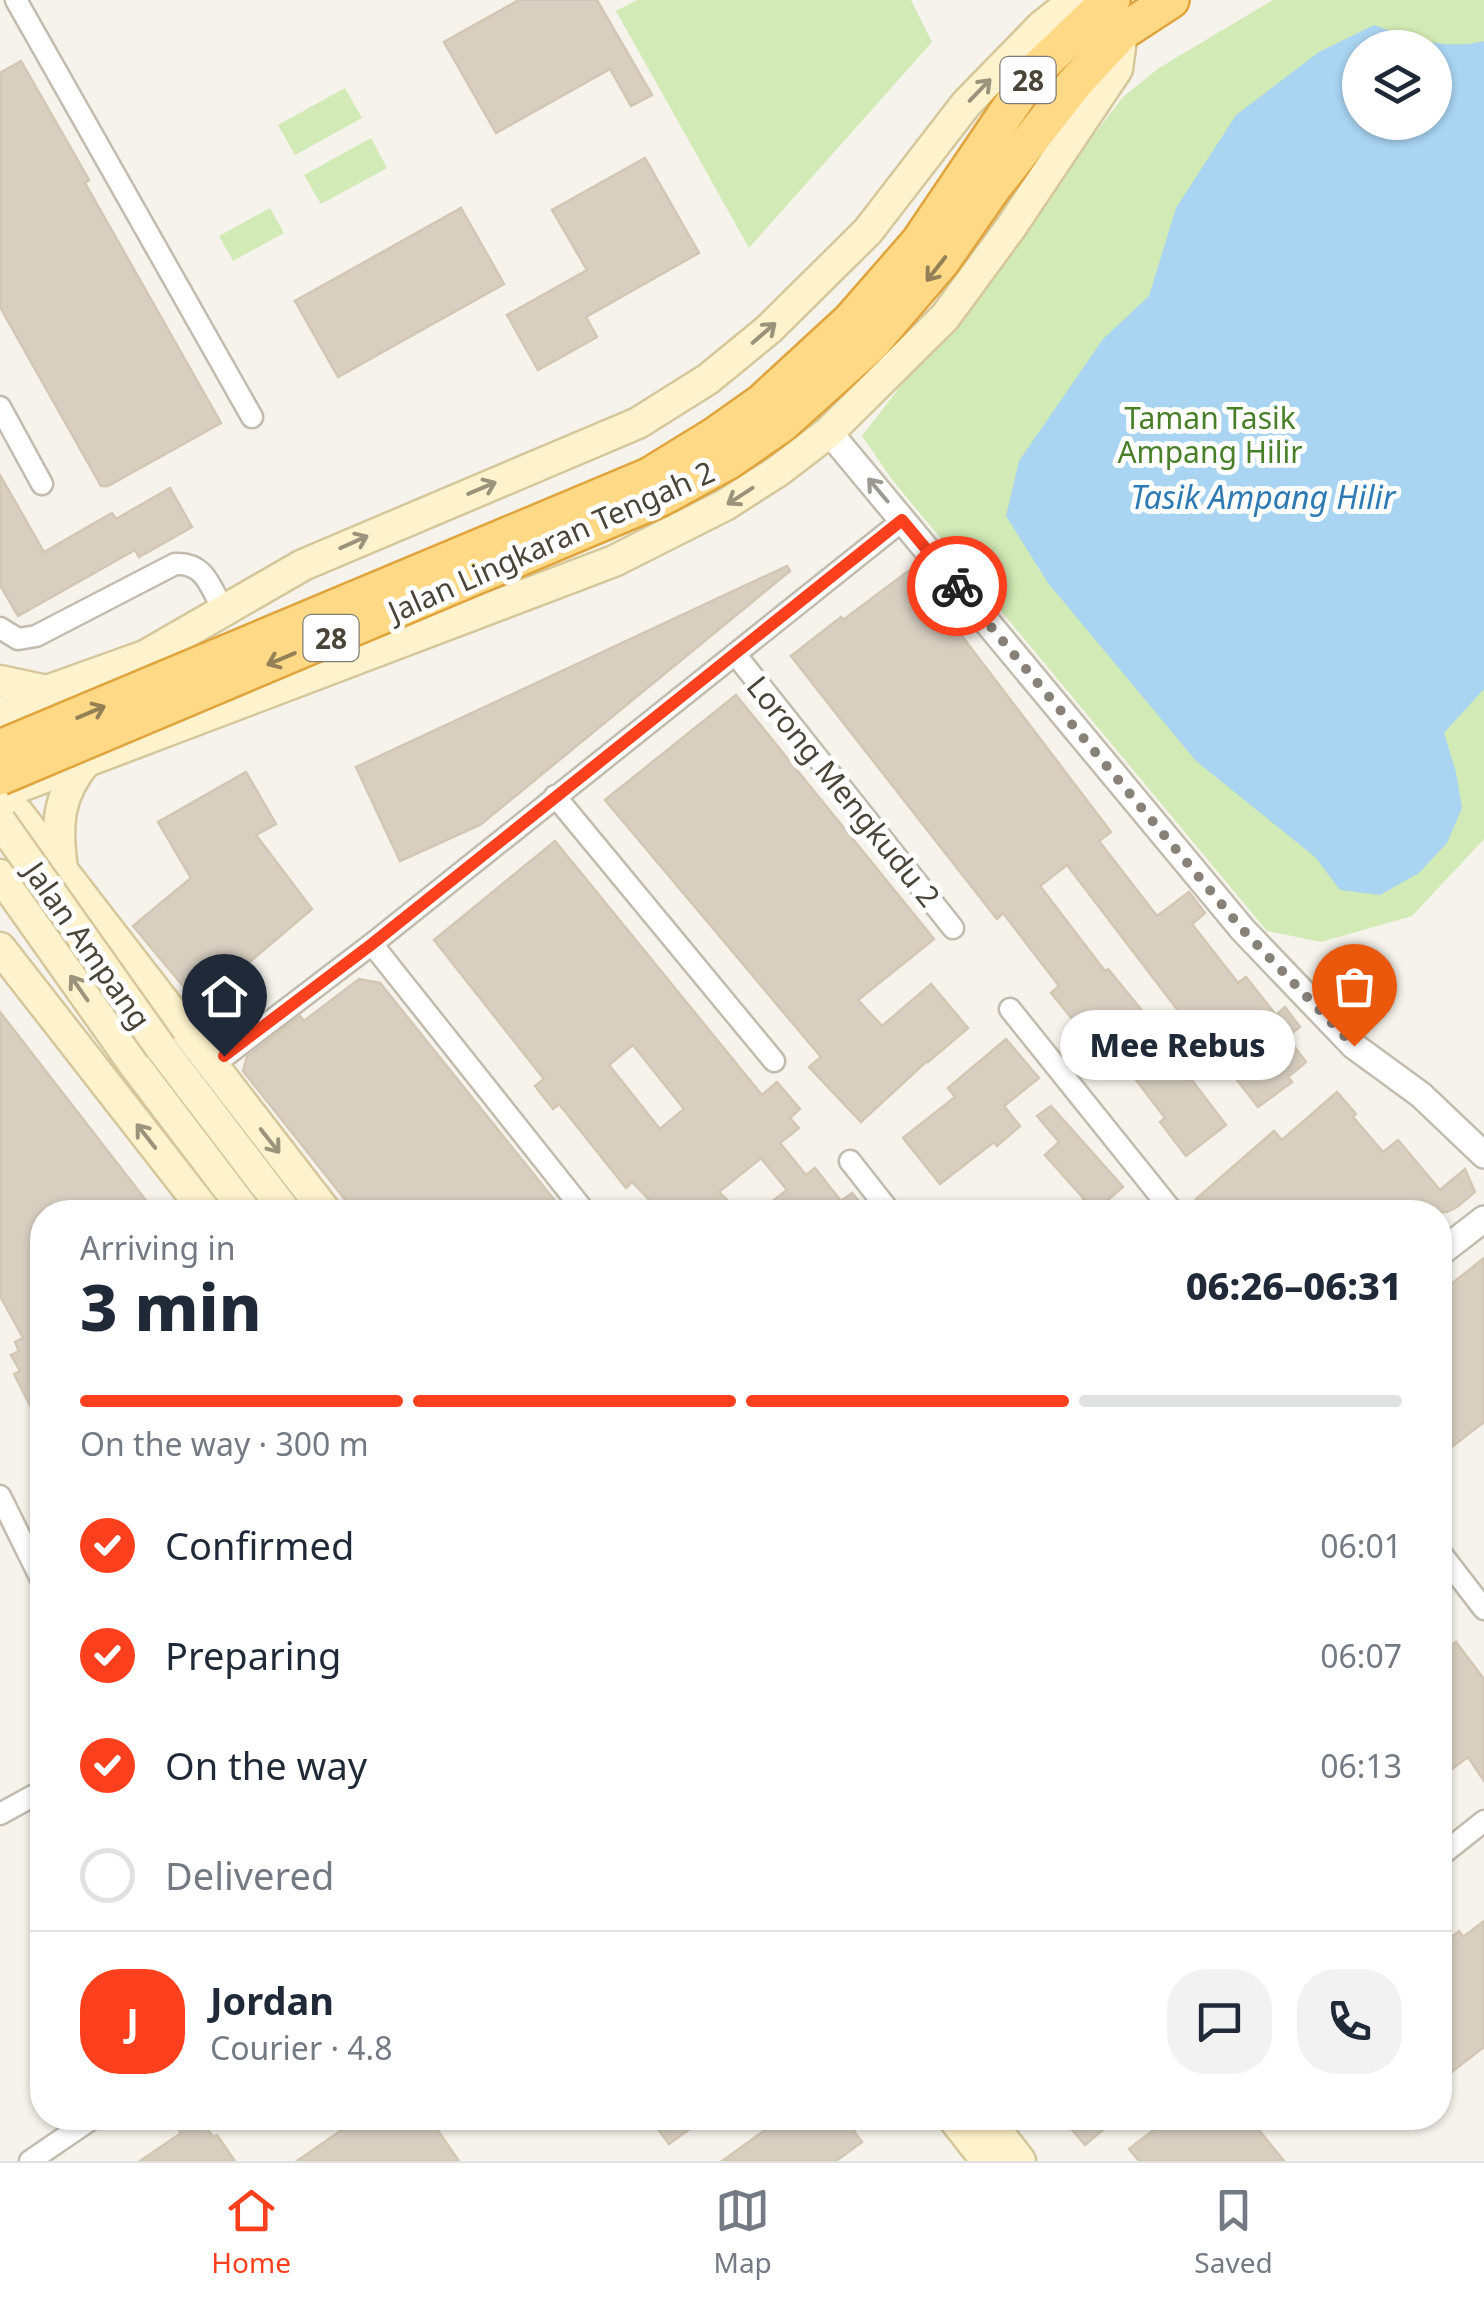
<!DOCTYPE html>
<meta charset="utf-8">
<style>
:root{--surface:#fff;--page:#f2f2f3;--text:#1f2937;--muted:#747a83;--line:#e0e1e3;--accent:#fc3f1d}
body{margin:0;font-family:"Noto Sans",sans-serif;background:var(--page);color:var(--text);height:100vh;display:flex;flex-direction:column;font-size:38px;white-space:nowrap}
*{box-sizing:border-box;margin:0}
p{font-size:32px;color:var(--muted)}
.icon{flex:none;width:55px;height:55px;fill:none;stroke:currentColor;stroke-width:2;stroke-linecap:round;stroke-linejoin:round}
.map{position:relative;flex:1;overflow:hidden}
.side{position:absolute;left:30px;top:1200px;width:1422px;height:930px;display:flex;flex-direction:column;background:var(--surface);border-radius:40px;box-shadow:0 2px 8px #0004}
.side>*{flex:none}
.controls{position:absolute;left:1342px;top:30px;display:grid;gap:20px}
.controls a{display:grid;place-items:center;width:110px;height:110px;border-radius:50%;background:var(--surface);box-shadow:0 2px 8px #0004;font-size:50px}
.pin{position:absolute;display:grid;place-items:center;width:85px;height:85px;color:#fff;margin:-102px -42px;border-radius:50% 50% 50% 0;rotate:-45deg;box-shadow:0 0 10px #0007}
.pin .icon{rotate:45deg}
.courier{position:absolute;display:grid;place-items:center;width:100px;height:100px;margin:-50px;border:8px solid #fc3f1d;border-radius:50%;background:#fff;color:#222;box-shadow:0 2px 12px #0007}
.bubble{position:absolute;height:70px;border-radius:35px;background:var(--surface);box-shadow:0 2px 8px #0004;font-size:32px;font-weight:800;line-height:70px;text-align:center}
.head em{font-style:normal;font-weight:800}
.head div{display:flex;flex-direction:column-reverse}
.head{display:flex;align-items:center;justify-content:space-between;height:170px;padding:0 50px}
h1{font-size:65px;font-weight:800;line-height:75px}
.bar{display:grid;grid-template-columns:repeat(4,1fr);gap:15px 10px;align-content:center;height:120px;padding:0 50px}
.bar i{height:12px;border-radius:8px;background:var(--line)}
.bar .current{background:var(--accent)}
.bar p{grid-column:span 4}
.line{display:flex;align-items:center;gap:25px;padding:0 50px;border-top:2px solid var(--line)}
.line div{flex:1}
.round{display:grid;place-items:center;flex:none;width:105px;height:105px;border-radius:40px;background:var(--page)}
ol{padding:0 50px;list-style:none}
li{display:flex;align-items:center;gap:30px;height:110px}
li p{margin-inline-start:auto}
li .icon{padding:10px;border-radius:50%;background:var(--accent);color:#fff;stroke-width:4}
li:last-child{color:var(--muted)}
li i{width:55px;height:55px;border:5px solid var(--line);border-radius:50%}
.tab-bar{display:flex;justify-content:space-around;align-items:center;height:140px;border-top:2px solid var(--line);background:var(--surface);font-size:28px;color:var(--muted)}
.tab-bar a{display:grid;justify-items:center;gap:5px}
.tab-bar .current{color:var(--accent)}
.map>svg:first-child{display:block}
</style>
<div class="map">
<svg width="1484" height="2161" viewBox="0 0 1484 2161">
<rect width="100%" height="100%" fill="#f6f3ec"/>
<g fill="#d2eab5" fill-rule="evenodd">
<polygon points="637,0 911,0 932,42 749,248 616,11"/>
<path d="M1273,0h211v839l-72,77 -91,26 -54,-11 -374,-450 -31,-45 261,-339 36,-29zM1360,48h75v74h-75z"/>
<polygon points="345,88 362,118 295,155 278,125"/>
<polygon points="371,138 387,168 321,204 304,175"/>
<polygon points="270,208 284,233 233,261 219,236"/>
</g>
<path fill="#a9d4f2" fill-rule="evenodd" d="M1374,25c37,13 71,26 110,16v648l-40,44 12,39 6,36 -15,35 -28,30 -39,22 -40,-5 -25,-33 -119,-96 -148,-178 -42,-67 13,-55 84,-122 46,-43 27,-88 60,-93 83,-63zM1360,48h75v74h-75z"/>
<g fill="#d8cfc1" stroke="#d3c7b4" stroke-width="2.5" fill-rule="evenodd">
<polygon points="519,0 597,0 652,95 631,106 610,69 496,133 444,42"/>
<polygon points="21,61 89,180 85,183 221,423 108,486 101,486 0,307 0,73"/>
<polygon points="645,158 699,253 586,317 597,337 538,370 507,315 587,270 552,210"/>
<polygon points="461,208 504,284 338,377 295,301"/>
<polygon points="0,475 44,552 112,513 116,519 170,488 192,527 139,557 135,550 18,616 0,585"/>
<polygon points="787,566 790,571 480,825 400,861 356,767"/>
<path d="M911,569l200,263 -12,9 58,75 32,-24 16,21 -13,11 46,59 8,-6 30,38 9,-8 15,20 -13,10 19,25 -18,15 4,5 -34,25 -38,-49 -29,21 35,46 -40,31 -26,-34 5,-4 -48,-63 18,-14 -21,-25 -26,22 -37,-45 8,-7 -56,-73 -6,6 -206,-263 50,-39 2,3zM1067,865l129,169 -21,17 -67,-82 -3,2 -65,-85z"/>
<polygon points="736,695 934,939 858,1000 882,1026 931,984 968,1028 928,1062 927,1061 861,1122 809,1067 821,1057 605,800"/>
<polygon points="246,772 276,824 256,835 312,909 199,1005 133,926 191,878 158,822"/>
<path d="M555,841l207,254 15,-13 23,27 -10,9 9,10 -19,15 26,32 9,-7 26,33 11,-8 16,19h-110l29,-22 -26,-32 -42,34 20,20h-78l-29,-30 -6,6 -67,-84 -6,5 -18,-23 9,-7 -110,-139zM633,1045l51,64 -24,20 -51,-64z"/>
<polygon points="359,979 380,983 564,1212 355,1212 243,1071 247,1057 300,1016 304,1021"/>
<polygon points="0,1012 155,1212 42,1212 42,1429 14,1374 20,1371 11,1355 19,1351 15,1342 23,1338 0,1296"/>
<polygon points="1006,1039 1039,1078 1004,1106 1020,1126 997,1146 994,1142 940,1184 903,1138 955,1097 948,1088"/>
<polygon points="1337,1092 1356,1114 1353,1117 1383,1152 1398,1140 1440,1190 1465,1169 1475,1192 1457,1207 1447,1212 1207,1212 1196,1199 1274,1131 1282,1140"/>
<polygon points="1051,1106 1123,1187 1094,1212 1068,1212 1084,1199 1045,1155 1059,1142 1037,1116"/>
<polygon points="1484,1258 1484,1422 1440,1456 1440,1293"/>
<polygon points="1456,1642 1484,1679 1484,1781 1468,1757 1440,1778 1440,1653"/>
<polygon points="1484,1921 1484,2047 1440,2081 1440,1946 1459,1931 1463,1937"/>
<polygon points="197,2118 200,2118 213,2137 217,2135 235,2161 140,2161 181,2133 179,2130"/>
<polygon points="359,2118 429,2118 459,2161 297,2161"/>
<polygon points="650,2118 705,2118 669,2144"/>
<polygon points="782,2118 844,2118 862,2142 836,2161 722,2161"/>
<polygon points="1062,2118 1117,2118 1085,2145"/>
<polygon points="1169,2118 1249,2118 1284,2161 1139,2161 1129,2149"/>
</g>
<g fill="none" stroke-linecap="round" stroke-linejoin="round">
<g stroke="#c2bbae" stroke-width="25">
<g id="minor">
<polyline points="16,0 252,417"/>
<polyline points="0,407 42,484"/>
<path d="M0,628l18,11 18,-3 139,-72c30,-2 35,23 48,45"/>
<polyline points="735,654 953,928"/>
<polyline points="555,796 774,1061"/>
<polyline points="372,944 585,1212"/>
<polyline points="1010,1009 1173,1212"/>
<polyline points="212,1066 372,944 903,520"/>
<polyline points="850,1161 890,1212"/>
<polyline points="0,1496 42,1581"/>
<polyline points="1440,1552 1484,1609"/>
<polyline points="0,1814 42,1791"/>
<polyline points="1440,1856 1484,1821"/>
<polyline points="30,2161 93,2118"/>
</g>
</g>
<g stroke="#c2bbae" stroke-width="30">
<g id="tertiary">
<polyline points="829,432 1243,930 1354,1046 1421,1095 1484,1155"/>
<polyline points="1440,1253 1484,1219"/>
</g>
</g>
<g stroke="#d6c79b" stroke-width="35">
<g id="secondary">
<polyline points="0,681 47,691"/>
<polyline points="0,714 47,691 145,656 303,565 638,423 708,379 769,329 868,231 966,104 1042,26 1075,0"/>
<polyline points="0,794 614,561 725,505 778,471 829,432 945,317 1011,227 1117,69 1122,32"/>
<polyline points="0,800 18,813 326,1212"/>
<path d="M62,869c-6,-44 -5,-74 25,-109"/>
<polyline points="0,875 136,1067 246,1212"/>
<polyline points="0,948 206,1212"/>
<polyline points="161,1048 286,1212"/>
<polyline points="953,2118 987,2161"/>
<polyline points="987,2118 1020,2161"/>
</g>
</g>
<g stroke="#e0a43c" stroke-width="40">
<g id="trunk">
<polyline points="649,476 714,436 762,402 851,320 919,242 1034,72 1101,8 1112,0"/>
<polyline points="661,498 727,462 782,424 871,344 942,261 992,189 1075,83 1122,32 1171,0"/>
</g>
</g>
<use href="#minor" stroke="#fff" stroke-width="20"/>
<use href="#tertiary" stroke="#fff" stroke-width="25"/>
<use href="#secondary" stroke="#fff3cd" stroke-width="30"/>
<use href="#trunk" stroke="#ffd985" stroke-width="35"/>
<g stroke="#d6c79b" stroke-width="35" stroke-linecap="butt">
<polyline id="secondary-bridge" points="0,821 161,1048"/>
</g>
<g stroke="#e0a43c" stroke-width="40" stroke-linecap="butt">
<g id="trunk-bridge">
<polyline points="0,748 649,476"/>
<polyline points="0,777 661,498"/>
</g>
</g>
<use href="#secondary-bridge" stroke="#fff3cd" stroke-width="30"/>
<use href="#trunk-bridge" stroke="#ffd985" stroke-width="35"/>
</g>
<defs><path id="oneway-shaft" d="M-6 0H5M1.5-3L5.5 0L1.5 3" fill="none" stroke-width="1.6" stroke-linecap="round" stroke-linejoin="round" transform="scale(2.5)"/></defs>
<g stroke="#9c937c">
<use href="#oneway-shaft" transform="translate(980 90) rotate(-46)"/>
<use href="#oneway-shaft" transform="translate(764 333) rotate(-41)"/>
<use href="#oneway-shaft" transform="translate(482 488) rotate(-23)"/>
<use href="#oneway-shaft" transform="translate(740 496) rotate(147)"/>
<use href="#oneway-shaft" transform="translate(354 542) rotate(-24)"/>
<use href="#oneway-shaft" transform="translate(79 988) rotate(-125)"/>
<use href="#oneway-shaft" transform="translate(146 1136) rotate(-128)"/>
<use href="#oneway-shaft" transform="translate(270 1141) rotate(52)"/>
</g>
<g stroke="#938057">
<use href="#oneway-shaft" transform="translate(936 269) rotate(128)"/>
<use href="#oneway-shaft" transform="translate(281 659) rotate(157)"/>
<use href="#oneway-shaft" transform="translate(91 712) rotate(-23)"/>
</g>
<use stroke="#9c9892" href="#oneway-shaft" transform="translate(878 490) rotate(-130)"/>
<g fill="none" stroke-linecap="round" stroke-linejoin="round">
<polyline stroke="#878178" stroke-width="10" stroke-dasharray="0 18" points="957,586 1243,930 1354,1046"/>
<polyline stroke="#fc3f1d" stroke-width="12" points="224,1056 372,944 902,520 957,586"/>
</g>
<g text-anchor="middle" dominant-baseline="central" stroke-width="10" stroke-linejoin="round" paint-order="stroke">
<g fill="#fff" stroke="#817c74" stroke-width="2.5">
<rect x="1000.5" y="57" width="55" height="46" rx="8"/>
<rect x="303.5" y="615" width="55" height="46" rx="8"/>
</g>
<g font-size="28" font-weight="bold" fill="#4b4439">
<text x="1028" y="80">28</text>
<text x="331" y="638">28</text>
</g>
<g font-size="30" fill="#4a7f2a" stroke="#fff">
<text x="1210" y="417">Taman Tasik<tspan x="1210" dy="34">Ampang Hilir</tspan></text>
</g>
<g font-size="30" fill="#4b4439" stroke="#fff">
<text transform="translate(551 541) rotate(-24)">Jalan Lingkaran Tengah 2</text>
<text transform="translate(844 791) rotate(51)">Lorong Mengkudu 2</text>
<text transform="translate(88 945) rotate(55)">Jalan Ampang</text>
</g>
<g font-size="32" font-style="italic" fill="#2e7ab2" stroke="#fff">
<text x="1263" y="496">Tasik Ampang Hilir</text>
</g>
</g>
</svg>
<div class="controls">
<a><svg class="icon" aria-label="layers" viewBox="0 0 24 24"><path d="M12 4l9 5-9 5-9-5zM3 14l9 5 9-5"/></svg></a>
</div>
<div class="pin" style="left:1354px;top:1046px;background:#ea580c"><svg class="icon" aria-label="bag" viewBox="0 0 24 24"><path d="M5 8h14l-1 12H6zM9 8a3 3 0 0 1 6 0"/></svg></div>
<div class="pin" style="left:224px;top:1056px;background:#1f2937"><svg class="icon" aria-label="home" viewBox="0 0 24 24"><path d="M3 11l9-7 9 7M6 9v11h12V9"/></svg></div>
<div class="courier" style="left:957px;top:586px"><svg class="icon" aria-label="bike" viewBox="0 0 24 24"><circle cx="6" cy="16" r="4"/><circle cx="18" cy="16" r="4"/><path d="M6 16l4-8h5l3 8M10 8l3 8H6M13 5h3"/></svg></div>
<div class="bubble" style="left:1060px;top:1010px;width:235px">Mee Rebus</div>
<section class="side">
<div class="head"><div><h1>3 min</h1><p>Arriving in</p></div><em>06:26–06:31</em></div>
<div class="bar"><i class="current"></i><i class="current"></i><i class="current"></i><i></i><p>On the way · 300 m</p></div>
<ol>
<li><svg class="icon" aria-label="check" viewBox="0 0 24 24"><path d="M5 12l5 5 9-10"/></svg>Confirmed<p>06:01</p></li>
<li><svg class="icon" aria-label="check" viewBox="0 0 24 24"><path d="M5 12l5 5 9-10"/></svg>Preparing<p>06:07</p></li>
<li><svg class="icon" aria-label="check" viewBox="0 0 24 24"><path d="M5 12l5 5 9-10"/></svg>On the way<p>06:13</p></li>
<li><i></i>Delivered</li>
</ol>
<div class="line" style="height:180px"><b class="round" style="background:var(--accent);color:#fff">J</b><div><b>Jordan</b><p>Courier · 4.8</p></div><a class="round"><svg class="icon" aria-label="chat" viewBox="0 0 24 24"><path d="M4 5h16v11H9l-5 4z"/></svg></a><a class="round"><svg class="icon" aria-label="phone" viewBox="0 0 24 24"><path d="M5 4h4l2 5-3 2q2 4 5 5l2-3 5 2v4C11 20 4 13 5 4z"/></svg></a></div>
</section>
</div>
<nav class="tab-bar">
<a class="current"><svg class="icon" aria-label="home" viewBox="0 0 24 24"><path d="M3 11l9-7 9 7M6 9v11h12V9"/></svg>Home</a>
<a><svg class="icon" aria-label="map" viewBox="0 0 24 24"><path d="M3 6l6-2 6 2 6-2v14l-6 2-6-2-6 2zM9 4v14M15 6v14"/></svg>Map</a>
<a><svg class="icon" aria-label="saved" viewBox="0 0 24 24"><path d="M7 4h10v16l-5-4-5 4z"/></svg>Saved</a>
</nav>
